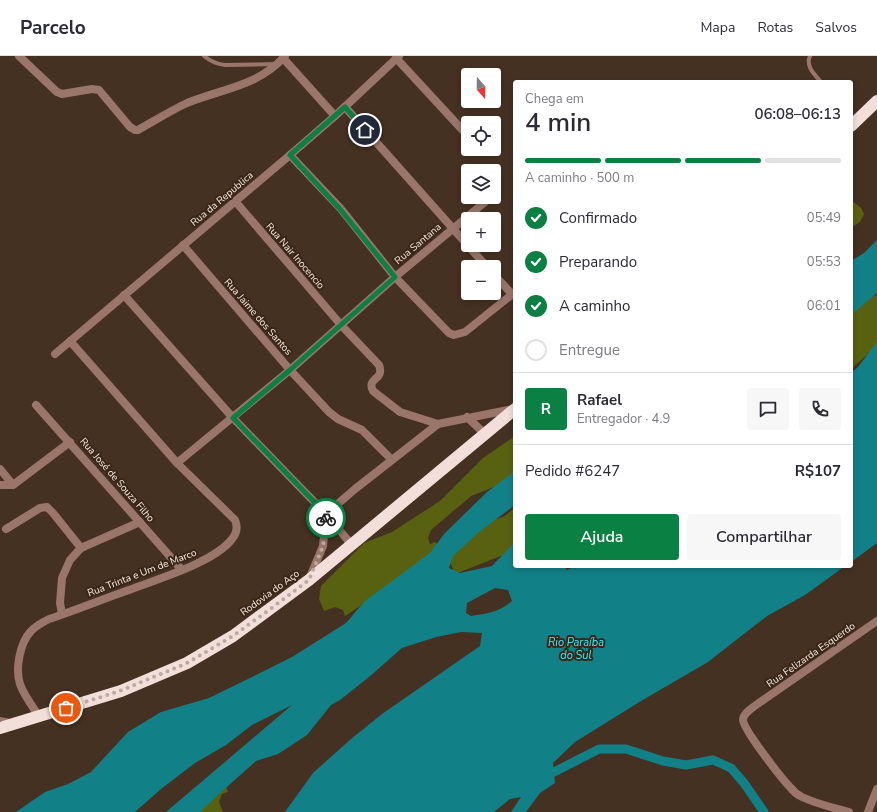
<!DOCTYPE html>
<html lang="pt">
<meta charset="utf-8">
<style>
:root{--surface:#fff;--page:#f7f7f7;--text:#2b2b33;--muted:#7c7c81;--line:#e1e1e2;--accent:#0b8043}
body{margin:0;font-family:"Nunito Sans",sans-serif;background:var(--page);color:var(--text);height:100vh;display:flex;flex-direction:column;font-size:15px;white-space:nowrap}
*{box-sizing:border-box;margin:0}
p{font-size:13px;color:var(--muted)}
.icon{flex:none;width:22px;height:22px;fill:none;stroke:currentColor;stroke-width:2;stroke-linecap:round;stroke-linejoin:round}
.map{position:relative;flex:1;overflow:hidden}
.sheet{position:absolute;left:513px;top:24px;width:340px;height:488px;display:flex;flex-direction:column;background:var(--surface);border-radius:4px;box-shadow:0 2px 6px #0003}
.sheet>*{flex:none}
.needle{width:26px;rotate:160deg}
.tools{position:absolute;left:461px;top:12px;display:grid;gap:8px}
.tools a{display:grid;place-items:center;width:40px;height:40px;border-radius:4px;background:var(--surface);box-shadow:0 2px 6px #0003;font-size:20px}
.pin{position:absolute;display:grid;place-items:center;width:34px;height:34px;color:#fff;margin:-17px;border:2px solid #fff;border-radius:50%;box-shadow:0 1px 4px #0007}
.courier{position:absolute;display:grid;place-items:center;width:40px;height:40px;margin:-20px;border:3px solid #0b8043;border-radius:50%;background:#fff;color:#222;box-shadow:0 1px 5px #0007}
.overview em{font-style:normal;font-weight:600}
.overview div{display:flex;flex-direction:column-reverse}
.overview{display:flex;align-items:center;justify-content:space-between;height:68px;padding:0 12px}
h1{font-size:26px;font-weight:600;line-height:30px}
.bar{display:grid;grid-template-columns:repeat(4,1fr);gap:6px 4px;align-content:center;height:48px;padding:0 12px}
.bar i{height:5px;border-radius:3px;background:var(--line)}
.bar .active{background:var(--accent)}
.bar p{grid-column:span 4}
.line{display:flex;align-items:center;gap:10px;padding:0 12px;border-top:1px solid var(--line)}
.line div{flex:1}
.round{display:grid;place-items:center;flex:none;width:42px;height:42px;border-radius:4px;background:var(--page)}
ol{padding:0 12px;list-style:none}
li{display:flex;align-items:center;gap:12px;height:44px}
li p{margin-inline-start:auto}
li .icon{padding:4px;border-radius:50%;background:var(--accent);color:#fff;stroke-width:4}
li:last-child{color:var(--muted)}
li i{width:22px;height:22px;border:2px solid var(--line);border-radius:50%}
.action{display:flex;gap:8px;margin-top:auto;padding:8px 12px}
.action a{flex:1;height:46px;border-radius:4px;background:var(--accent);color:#fff;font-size:16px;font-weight:600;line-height:46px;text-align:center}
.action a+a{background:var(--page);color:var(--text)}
header{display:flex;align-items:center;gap:24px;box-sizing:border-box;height:56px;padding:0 20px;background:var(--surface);border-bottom:1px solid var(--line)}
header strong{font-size:19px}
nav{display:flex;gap:22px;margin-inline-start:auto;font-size:14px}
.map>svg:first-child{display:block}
</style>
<header>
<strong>Parcelo</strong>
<nav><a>Mapa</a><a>Rotas</a><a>Salvos</a></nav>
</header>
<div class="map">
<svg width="877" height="756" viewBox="0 0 877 756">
<rect width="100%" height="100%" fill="#453122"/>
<g fill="#57610f">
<polygon points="851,144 861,152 864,158 860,166 851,172"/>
<polygon points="877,239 877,288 875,292 851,313 851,251 863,244"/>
<polygon points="515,380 515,421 511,424 471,440 431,474 428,482 430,488 436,486 440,497 345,560 343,554 335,551 324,555 319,543 321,530 364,487 392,476 440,445 483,402"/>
<polygon points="515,452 515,491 506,498 455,518 448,501 464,475 505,460"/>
<polygon points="226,730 228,736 222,738 219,746 223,756 187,756"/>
</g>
<g fill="#128187" fill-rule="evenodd">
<polygon points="877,184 877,237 851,259 851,205 864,197"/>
<polygon points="877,286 877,487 851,506 851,317 858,311"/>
<path d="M515,415v34l-36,27 -26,24 -4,12 11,5 32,-7 23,-24v24h51v4l11,-4h268l-40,29 -38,21 -59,46 -67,39 -66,41 -22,21 2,20 -15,10 -14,19h-15l10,-15 -11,2 -16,13h-209l28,-39 38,-34 31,-25 98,-68 2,-13 -21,-1 -25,5 -34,11 -33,29 -29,23 -9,5 -24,30 -29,19 -22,7 -37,33 -19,18h-34l126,-107 -40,20 -26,20 -31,18 -34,26 -26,23h-119l29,-20 23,-8 23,-12 37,-40 33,-20 48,-14 41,-20 42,-21 54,-34 19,-22 65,-48 14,-19 43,-42zM495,532l13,2 4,11c-13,11 -24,12 -41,15l-5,-3 1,-10z"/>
</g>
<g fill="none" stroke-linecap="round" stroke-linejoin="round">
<polyline stroke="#128187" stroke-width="9" points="554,716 599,693 626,693 663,705 686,709 713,704 731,712 744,727 764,756"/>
<g stroke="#9a7569" stroke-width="4">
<path d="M204,0c6,5 12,8 21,9l51,-1"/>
<path d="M810,0c-5,10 5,19 11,26"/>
<polyline points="0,663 10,665"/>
</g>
<g stroke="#9a7569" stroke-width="8">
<path d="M19,0l38,36 5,2 30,-5 7,1 31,37 5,3h3c16,-9 32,-19 49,-27 34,-14 72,-17 98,-47"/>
<polyline points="283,2 335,60"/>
<polyline points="396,2 468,80"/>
<polyline points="345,51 487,211"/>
<polyline points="290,99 341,153 395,221 449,277 454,279 465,276 515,236"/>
<path d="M235,145l106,124 38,40c6,16 -13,12 -6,26l27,21 38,12"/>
<polyline points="183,189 290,314 329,356 338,363 362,374 392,404"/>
<polyline points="494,219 512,238"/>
<polyline points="124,239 233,362 326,458 351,488"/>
<polyline points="55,298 290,99 335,60 399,0"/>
<polyline points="36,349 182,514"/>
<polyline points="467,361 485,378"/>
<polyline points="177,407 290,314 395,221 491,141"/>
<polyline points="0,413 13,429"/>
<polyline points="0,429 13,429 70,386"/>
<polyline points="6,473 40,452 47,451 53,457 81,492"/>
<polyline points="310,521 323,490 326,458 355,433 438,368 513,353"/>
<polyline points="62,558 60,547 62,522 70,504 81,492 140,466"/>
<path d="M39,661c-6,-11 -15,-21 -19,-33 -5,-16 0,-41 11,-53 5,-5 12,-9 18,-12 27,-9 54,-20 80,-29 28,-11 86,-28 103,-51 5,-6 6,-12 3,-19l-58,-57 -107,-122"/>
<path d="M849,756c-15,-4 -32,-8 -47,-15 -4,-2 -9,-6 -12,-10 -8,-8 -48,-59 -47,-68 1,-6 8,-10 13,-14l121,-84"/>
<polyline points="868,756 877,733"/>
</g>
<g stroke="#f2dfd9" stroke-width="12">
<polyline points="851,70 877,45"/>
<polyline points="0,672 121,635 187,607 233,580 309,524 515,353"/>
</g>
</g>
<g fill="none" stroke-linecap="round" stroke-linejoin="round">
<polyline stroke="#bbab9f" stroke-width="4" stroke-dasharray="0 7.2" points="66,652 120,635 187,607 233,580 273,551 309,524 323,490 326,462"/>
<polyline stroke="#0b8043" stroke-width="5" points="326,462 326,458 233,362 290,314 395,221 340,153 290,99 345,51 365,74"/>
</g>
<g text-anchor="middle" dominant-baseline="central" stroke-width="4" stroke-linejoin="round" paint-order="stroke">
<g font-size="10" fill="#faece3" stroke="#3a2718">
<text transform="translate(222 143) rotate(-40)">Rua da Republica</text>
<text transform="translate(418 188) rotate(-40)">Rua Santana</text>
<text transform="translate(295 200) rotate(49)">Rua Nair Inocencio</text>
<text transform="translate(258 261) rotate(49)">Rua Jaime dos Santos</text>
<text transform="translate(117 424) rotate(49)">Rua José de Souza Filho</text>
<text transform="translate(142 517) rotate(-21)">Rua Trinta e Um de Marco</text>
<text transform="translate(270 537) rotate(-36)">Rodovia do Aço</text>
<text transform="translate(811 599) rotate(-35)">Rua Felizarda Esquerdo</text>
</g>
<g font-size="11" font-style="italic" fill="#32f3fe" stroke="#3a2718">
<text x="576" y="586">Rio Paraíba<tspan x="576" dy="13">do Sul</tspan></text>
</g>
</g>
</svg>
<div class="tools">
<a><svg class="needle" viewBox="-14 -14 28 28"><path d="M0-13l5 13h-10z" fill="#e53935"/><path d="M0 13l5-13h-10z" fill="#7c7c81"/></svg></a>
<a><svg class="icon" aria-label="locate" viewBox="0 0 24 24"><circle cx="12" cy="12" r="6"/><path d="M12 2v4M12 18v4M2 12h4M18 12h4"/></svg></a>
<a><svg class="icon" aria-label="layers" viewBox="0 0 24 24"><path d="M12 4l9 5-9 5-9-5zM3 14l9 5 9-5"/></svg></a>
<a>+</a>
<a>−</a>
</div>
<div class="pin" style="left:66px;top:652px;background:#ea580c"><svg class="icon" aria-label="bag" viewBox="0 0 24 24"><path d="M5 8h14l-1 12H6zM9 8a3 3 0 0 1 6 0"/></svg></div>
<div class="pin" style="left:365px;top:74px;background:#1f2937"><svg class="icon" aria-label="home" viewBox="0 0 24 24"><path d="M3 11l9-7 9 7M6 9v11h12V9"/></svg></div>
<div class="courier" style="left:326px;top:462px"><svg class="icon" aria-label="bike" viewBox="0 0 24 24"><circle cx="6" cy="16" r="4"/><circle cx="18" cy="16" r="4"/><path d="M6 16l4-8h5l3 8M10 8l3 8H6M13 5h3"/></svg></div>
<section class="sheet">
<div class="overview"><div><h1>4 min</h1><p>Chega em</p></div><em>06:08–06:13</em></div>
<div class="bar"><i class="active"></i><i class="active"></i><i class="active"></i><i></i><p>A caminho · 500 m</p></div>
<ol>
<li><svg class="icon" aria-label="check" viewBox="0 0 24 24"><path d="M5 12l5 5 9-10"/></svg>Confirmado<p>05:49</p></li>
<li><svg class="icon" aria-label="check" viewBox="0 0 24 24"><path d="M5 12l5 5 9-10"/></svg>Preparando<p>05:53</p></li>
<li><svg class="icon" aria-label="check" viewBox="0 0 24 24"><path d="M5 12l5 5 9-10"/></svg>A caminho<p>06:01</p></li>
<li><i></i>Entregue</li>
</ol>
<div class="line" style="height:72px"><b class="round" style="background:var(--accent);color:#fff">R</b><div><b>Rafael</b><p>Entregador · 4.9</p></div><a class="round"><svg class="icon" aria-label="chat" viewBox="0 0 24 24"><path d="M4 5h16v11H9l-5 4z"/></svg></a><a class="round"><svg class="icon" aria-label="phone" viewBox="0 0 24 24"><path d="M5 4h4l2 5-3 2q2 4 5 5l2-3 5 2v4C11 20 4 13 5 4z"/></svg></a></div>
<div class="line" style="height:52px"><div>Pedido #6247</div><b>R$107</b></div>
<div class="action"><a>Ajuda</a><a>Compartilhar</a></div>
</section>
</div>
